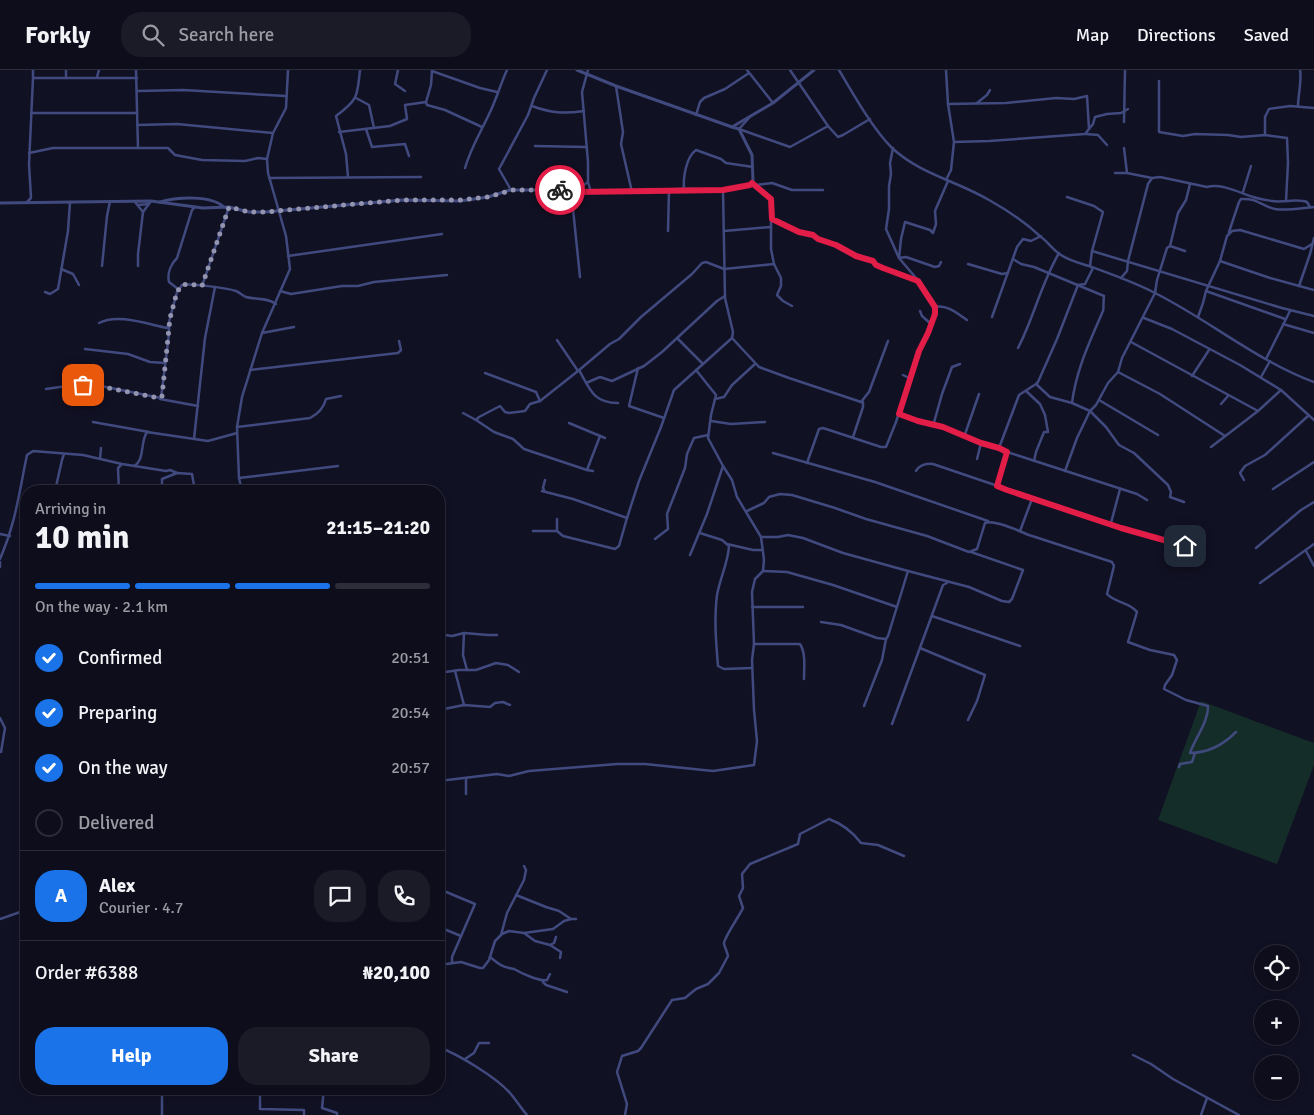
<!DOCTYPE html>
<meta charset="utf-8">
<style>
:root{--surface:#0d0d1b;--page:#1b1b28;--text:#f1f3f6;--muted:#9a9ca3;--line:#2d2d3a;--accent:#1a73e8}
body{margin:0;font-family:Signika,sans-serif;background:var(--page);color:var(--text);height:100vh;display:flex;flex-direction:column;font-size:19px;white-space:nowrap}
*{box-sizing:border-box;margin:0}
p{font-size:16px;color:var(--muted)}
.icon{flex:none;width:28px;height:28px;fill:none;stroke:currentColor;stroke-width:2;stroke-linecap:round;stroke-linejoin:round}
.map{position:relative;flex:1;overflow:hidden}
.side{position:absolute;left:20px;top:415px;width:425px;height:610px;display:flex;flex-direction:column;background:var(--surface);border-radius:20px;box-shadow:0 2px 8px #0003,0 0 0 1px var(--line)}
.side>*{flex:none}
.controls{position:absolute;left:1254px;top:875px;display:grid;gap:10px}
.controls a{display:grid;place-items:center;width:45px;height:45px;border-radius:50%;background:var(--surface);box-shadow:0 2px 8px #0003,0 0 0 1px var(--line);font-size:25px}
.pin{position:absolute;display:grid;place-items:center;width:42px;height:42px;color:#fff;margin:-21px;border-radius:10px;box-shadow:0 2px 8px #0006}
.courier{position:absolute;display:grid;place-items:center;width:50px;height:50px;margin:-25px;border:4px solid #e11d48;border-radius:50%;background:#fff;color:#222;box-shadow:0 1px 6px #0007}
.headline em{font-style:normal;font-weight:800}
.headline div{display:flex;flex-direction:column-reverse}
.headline{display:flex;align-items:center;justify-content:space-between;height:85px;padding:0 15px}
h1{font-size:32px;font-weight:800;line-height:38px}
.bar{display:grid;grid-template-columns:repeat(4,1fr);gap:8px 5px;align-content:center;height:60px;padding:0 15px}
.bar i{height:6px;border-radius:4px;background:var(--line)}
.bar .selected{background:var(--accent)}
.bar p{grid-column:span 4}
.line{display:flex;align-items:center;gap:12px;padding:0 15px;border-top:1px solid var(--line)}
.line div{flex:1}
.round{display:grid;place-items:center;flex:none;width:52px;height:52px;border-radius:20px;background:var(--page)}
ol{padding:0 15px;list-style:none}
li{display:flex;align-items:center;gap:15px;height:55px}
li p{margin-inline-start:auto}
li .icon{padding:5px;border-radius:50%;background:var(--accent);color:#fff;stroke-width:4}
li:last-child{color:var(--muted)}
li i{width:28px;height:28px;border:2px solid var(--line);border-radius:50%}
.cta{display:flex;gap:10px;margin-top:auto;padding:10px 15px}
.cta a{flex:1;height:58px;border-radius:20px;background:var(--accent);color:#fff;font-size:20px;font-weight:800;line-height:58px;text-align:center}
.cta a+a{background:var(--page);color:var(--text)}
header{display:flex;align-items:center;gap:30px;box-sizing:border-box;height:70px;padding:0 25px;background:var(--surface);border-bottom:1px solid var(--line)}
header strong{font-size:24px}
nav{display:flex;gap:28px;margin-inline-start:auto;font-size:18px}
.search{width:350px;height:45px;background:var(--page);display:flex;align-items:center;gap:12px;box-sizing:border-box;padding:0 18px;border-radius:20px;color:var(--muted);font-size:19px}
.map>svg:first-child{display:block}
</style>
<header>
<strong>Forkly</strong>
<div class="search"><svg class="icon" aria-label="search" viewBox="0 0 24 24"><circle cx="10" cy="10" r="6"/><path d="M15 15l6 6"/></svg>Search here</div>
<nav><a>Map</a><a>Directions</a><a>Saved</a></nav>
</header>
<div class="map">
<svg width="1314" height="1045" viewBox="0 0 1314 1045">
<rect width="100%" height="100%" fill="#111124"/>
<polygon fill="#152d28" points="1201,631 1314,673 1314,695 1277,794 1158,750"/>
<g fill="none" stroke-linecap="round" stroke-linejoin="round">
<g stroke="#414a7e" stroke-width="2.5">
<polyline points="136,0 138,78"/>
<polyline points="398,0 395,14 405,21"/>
<polyline points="588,0 582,22 588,92 588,112 591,122"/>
<polyline points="747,0 773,33"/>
<polyline points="790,0 828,56 838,67 843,65 870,49"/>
<path d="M839,0c14,24 34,59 53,78 28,26 65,33 97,52 18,10 37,23 52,37 7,5 12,13 20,18 9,6 18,8 28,11 22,8 45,16 66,27 54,27 102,68 159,89"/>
<polyline points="946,0 948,34 954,72 951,100 946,110"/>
<polyline points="432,1 431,15 426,32 427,35 445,40 482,57"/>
<polyline points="432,1 480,18 497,22"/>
<polyline points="97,7 99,0"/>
<polyline points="33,8 33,0"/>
<polyline points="66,8 66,0"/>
<polyline points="1159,11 1159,62 1183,66 1195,64 1228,65 1241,67 1265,65 1287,68 1288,93 1286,131"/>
<polyline points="616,16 623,62 621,74 632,122"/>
<polyline points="138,21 183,20 286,26"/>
<polyline points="356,28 369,35 374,58"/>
<polyline points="977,33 987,25 990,20"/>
<polyline points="948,34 1006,33 1056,28 1074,29 1087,26 1089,59"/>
<path d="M532,36c19,7 31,8 52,5"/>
<path d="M1298,36c0,-11 4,-25 2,-36"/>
<polyline points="31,43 137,43"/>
<polyline points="696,45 700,32 704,28 725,19 749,3"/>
<polyline points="749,48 739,59 790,77 828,56"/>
<polyline points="1124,52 1125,0"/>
<polyline points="137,55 177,54 273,63"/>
<polyline points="366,59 372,77 405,74 409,86"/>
<polyline points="339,62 390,56 407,49 405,35 426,32"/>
<polyline points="1086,64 1098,65 1107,75"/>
<polyline points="1265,65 1265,47 1269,39 1290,36 1314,38"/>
<polyline points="954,72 989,71 1085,64 1093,54 1095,47 1107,44 1121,43 1128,39"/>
<polyline points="535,76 586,77"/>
<polyline points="1124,78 1127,103"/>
<polyline points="29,83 53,78 168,78 175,85 202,90 245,91 258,88 267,89"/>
<path d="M465,98c6,-21 17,-38 26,-58 6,-13 10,-27 16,-40"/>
<path d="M1115,103h12l25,5 8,-1 47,10c15,-4 33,6 46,10 6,2 13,3 19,4 12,2 24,-3 35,1l3,5"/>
<path d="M348,107l-2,-23 -10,-38c23,-17 21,-20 24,-46"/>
<polyline points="269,108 421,107"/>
<polyline points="752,113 771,129 771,179 774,194 781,208 781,216 777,225 783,231 792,236"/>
<polyline points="755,115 772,113 792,120 823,120"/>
<path d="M684,119c-1,-11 2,-32 12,-39l25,9 5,4 27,4"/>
<polyline points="511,120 499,99 528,45 534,28 547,0"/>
<polyline points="575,121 588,112"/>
<polyline points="575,122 573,129 573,139 580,207"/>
<polyline points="1243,122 1251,96"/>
<polyline points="1067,127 1094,136 1103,142 1092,181 1090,196"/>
<polyline points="27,132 31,128 29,94 33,8 137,8"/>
<polyline points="135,132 143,142"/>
<polyline points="138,135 149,134"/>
<polyline points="772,149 799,162 813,165 818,169 836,175 856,187 873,191 876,195 883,198 918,211"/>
<polyline points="668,161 669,120"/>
<polyline points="724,161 771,157"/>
<path d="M1229,162l10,-30 2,-3c17,-1 20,7 34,10 11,2 27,-1 39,-2"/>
<polyline points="1170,176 1185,181"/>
<polyline points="1092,181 1282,238 1314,246"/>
<polyline points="288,186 442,164"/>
<path d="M1013,189l8,5 13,3 70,29c-1,5 0,12 -1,15 -13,30 -27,59 -31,92"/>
<polyline points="1220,191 1270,208 1314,220"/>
<polyline points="941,192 939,196 935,197 906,187 899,188 901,169 905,152 930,160 933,163 936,154 935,141 938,134 948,111"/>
<polyline points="968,194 1002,204 1008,203"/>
<polyline points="102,196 107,146 110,131"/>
<polyline points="138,196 138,184 143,142 151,131"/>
<polyline points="61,199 73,204 79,215"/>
<polyline points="1121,208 1127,201 1128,191 1148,114 1152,108"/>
<polyline points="202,216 229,137"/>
<polyline points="1299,216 1310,184 1314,168"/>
<path d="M178,219l-9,-7c-2,-9 2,-18 8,-24l15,-48 3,-3"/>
<polyline points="280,221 291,224 342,216 358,216 374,212 447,205"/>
<polyline points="1206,221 1285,249"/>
<polyline points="45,222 50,224 58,219 68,161 70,132"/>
<path d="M935,237c12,-3 23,7 32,13"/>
<polyline points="920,241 922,246 931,254"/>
<polyline points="992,247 1017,177 1023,169 1031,171 1041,166"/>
<polyline points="1198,247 1203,233 1206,221 1220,191 1227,166 1232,161 1240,160 1304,179 1312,174"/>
<polyline points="1144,248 1172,259 1240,295 1281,320 1258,341 1211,377"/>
<path d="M99,253c18,-10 48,1 68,5l2,-5"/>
<polyline points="1283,254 1314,263"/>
<polyline points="262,263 294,257"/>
<polyline points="677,268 703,294"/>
<polyline points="732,268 759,297 789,308 861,332"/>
<polyline points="557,270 578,301 610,274 619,269 641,247 692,204 702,193 706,192 724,199 774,194"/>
<polyline points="1131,272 1258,341"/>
<path d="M1018,278c16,-31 23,-64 41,-95"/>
<polyline points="85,279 128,284 150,292 165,293"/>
<polyline points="1266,289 1290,241"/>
<polyline points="638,298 629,336 664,348"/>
<polyline points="250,300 398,283 401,280 399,271"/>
<path d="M579,300c11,19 14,33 39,33"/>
<polyline points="578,301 540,331 530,334 525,341 509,343 505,342 500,336 479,347 476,350 494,362 513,369 524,379 587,400 600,366"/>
<polyline points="1118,302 1160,324 1225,366"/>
<polyline points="485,303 536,322 540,331"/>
<polyline points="903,305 911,309"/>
<polyline points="1192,306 1209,280"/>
<polyline points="1261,307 1270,291"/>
<polyline points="586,313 600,307 612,311 644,296 662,282 717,231 725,226"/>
<polyline points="1036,314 1050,327 1072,333 1090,341 1106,357 1119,375 1134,383 1168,415 1171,422 1170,427 1184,432"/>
<path d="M46,319l21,-3 3,-2h21l70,14 8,-64v-12l8,-30 5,-7c8,-2 45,3 54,6 3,1 7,5 10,6 11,3 21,0 30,7"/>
<polyline points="1281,320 1314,350"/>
<polyline points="1026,321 1040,334 1045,345 1048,362 1044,362 1036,382 1034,391"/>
<polyline points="160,329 198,336"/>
<polyline points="715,329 724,327 732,315 755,294"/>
<polyline points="1099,330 1158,365"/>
<polyline points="861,332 869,322 888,271"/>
<polyline points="1221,334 1228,326"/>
<polyline points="463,343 476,350"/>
<polyline points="899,345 917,351 943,357 981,373 999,378 1007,382 1137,424 1147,430"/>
<polyline points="711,351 731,354 765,352"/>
<polyline points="93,352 149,362"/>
<polyline points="569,353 605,368"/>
<polyline points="933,356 942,324 952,297 960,294"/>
<path d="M237,357l73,-9c8,-4 14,-11 16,-19l15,-3"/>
<polyline points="853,367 863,337 863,332 861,332"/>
<polyline points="964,367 979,324"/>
<polyline points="194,369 205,268 215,217"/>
<polyline points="999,378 1019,325 1036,314 1038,312 1057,269 1078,215 1085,214 1093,198"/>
<polyline points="773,383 875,412 988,451"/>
<polyline points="100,389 101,378"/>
<polyline points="977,389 981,373"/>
<polyline points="807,393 819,359 823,358 881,377 886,377 896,352 919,281 928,263 935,241 916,208 899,188 886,159 889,139 889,116 891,104 890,93 893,78"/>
<path d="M134,396c11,-6 6,-24 13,-34l61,9 29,-8"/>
<polyline points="587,400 593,401"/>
<path d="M916,401c3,-6 11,-8 17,-7l188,64 64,19"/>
<polyline points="1065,401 1077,368 1090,341 1096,335 1108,313 1118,302 1122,288 1155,223 1157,210 1167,178 1170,176 1178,143 1186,130 1190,114"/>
<polyline points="239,408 338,396"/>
<polyline points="1244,410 1240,403 1245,396 1265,385 1308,346"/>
<polyline points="997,416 1007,382"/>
<polyline points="1273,419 1314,392"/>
<polyline points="544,420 543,418 545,410"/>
<polyline points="55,421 62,390 64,384"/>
<polyline points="119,421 118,398 121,395"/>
<polyline points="162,421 162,409 177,403 192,404 195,421"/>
<polyline points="242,421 239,408 237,357 242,327 262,263 290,199 286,166 268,103 267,89 273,63 286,38 288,0"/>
<path d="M747,441l17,-8 5,-6 11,-3 12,1 43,13 31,11 61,17 42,16 8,-3 8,-26c9,-4 34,8 44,12l83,27 2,4 -7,28c8,9 23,8 30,18l-9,30 22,8 24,5 3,5 -5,15 -7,10 -1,4 22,11 22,6c0,17 -13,32 -18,47 18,0 33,-8 46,-21"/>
<polyline points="627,448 639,411 661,357 674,320 732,268 733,262 725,228 723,120"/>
<polyline points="557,449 557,461"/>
<polyline points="1111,453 1120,419"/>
<polyline points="533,461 557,461 563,466 615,479 619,476 627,448 573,429 542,421"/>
<polyline points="1020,461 1032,429"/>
<path d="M700,463l22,7 7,6c-1,17 -9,32 -12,49 -3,24 -1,47 1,71l6,3 28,-1"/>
<polyline points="0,464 10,466"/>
<polyline points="761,467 778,467 788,465 803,468 843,483 908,501 888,566 886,569 877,568 841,555 821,552"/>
<polyline points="655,469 668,459 667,444 685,398 687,384 694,368 708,365"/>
<polyline points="727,474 753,480 762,480"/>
<polyline points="1256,478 1301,440 1314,432"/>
<polyline points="1306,481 1314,496"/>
<polyline points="690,485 707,444 723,396"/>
<path d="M0,489c16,-37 19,-66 27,-104l6,-4 50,4 39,9 44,7 4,-1 7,3"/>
<polyline points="0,492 0,497"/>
<polyline points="763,501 787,502 833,515 897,537"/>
<polyline points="908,501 969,517 1002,531 1009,532 1012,529 1023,500 971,482"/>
<polyline points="1260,513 1314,474"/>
<polyline points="752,537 803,537"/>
<polyline points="932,546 1020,576"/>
<polyline points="439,567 445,565 452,566 464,563"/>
<path d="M754,574h46c6,9 4,24 4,35"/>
<polyline points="920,578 985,605 977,631 968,650"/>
<polyline points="467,600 463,585 464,563 488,565 497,565"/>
<polyline points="455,601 464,635"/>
<polyline points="439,603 459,600 476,600 496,593 508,595 519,602"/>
<polyline points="864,636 882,590 886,569"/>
<polyline points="439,640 464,635 490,637 495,633 503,632 510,635"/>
<polyline points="0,648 5,658 1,682"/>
<polyline points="892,654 943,515 947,513"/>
<polyline points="1179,697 1180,694 1192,692 1195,683"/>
<polyline points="439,711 497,704 509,706 529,701 617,694 645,694 713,701 754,695 757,671 754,640 752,590 754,574 752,522 755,509 763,501 764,490 761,467 737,427 732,410 723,396 708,368 711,345 716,325 696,300"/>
<polyline points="466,724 466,708"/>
<polyline points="439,819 475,834 452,887 452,893"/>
<polyline points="516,825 546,837 559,841 571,849 576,849"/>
<polyline points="0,849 26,840"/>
<polyline points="439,857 461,866"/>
<polyline points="524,863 535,871 550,875 554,873 556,867"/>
<polyline points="502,864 509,861 524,863 553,859 564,851 571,849"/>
<polyline points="550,875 561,882 560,888"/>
<path d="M490,887c4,3 8,7 13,9 3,2 8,2 11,3 7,4 26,13 33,11l3,-6"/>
<polyline points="439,895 461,892 480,898 483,898 489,890 495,871 501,865 507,843 524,810 526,800 524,796"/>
<polyline points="543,912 546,915 567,922"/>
<path d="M439,977c20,8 57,30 71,46 6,7 11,15 17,22"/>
<polyline points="1133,985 1151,994 1173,1009 1239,1045"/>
<polyline points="465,989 474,983 479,973 489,973"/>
<polyline points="162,1019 162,1045"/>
<polyline points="260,1019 260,1039 304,1040 304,1045"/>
<polyline points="324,1019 322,1038 337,1043 337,1045"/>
<path d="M625,1045l2,-11 -10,-32 5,-16 16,-5 3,-3 31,-48 13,-2 11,-9 12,-5 11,-11 9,-17c-1,-5 -3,-8 -4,-12 -1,-5 16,-29 19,-36l-4,-12 4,-8 -1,-14 8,-10 48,-20 2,-10 29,-15c14,5 23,12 32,24l17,2 26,11"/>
<polyline points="1201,1045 1207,1028"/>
</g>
<g stroke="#414a7e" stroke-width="3">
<polyline points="577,0 616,16 732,57 773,33 814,0"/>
<path d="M160,132c17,-5 51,-7 64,5"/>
<polyline points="0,133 151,131 203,138 229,137 249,142 265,142 402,130 460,131 488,127 510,120 561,120 575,122 621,122 684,119 723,120 750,115 753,111 752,85 739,59 732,57"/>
</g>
</g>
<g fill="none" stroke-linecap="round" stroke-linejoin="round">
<polyline stroke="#9294b0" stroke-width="5" stroke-dasharray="0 9" points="83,315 94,315 159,328 162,326 170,248 177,222 182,215 188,214 202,216 229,137 249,142 265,142 402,130 460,130 488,127 512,120 560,120"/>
<polyline stroke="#e11d48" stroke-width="6" points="560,120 575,122 723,120 750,115 752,113 771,129 772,149 799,162 813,165 818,169 836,175 856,186 873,191 876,195 883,198 918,211 929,228 935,237 935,244 928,263 919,281 899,344 918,351 943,357 981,373 999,378 1007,382 997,416 1007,420 1121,458 1185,476"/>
</g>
</svg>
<div class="controls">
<a><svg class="icon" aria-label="locate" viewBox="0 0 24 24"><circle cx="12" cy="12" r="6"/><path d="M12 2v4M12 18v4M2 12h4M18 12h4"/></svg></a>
<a>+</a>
<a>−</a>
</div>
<div class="pin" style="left:83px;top:315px;background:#ea580c"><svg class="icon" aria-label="bag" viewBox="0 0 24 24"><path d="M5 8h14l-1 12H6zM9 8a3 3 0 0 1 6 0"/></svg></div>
<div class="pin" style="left:1185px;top:476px;background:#1f2937"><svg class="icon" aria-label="home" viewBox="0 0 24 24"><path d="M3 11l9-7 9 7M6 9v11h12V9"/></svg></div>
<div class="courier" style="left:560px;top:120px"><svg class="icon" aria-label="bike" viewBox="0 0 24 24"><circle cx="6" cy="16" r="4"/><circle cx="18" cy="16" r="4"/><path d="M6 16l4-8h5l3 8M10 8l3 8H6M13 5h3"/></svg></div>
<section class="side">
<div class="headline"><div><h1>10 min</h1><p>Arriving in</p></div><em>21:15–21:20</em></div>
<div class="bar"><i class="selected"></i><i class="selected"></i><i class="selected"></i><i></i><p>On the way · 2.1 km</p></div>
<ol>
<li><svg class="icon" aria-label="check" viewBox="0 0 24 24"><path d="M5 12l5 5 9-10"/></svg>Confirmed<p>20:51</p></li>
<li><svg class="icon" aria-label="check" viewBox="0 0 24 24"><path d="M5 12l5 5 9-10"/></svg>Preparing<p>20:54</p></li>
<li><svg class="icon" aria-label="check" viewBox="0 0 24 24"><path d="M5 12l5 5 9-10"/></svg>On the way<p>20:57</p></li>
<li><i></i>Delivered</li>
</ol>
<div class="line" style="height:90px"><b class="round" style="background:var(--accent);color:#fff">A</b><div><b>Alex</b><p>Courier · 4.7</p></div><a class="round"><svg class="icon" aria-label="chat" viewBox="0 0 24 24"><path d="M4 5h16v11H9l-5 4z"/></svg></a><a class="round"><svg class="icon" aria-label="phone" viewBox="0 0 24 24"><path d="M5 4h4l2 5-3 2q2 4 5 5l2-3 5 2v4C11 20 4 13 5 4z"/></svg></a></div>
<div class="line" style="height:65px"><div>Order #6388</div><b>₦20,100</b></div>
<div class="cta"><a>Help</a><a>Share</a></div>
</section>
</div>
